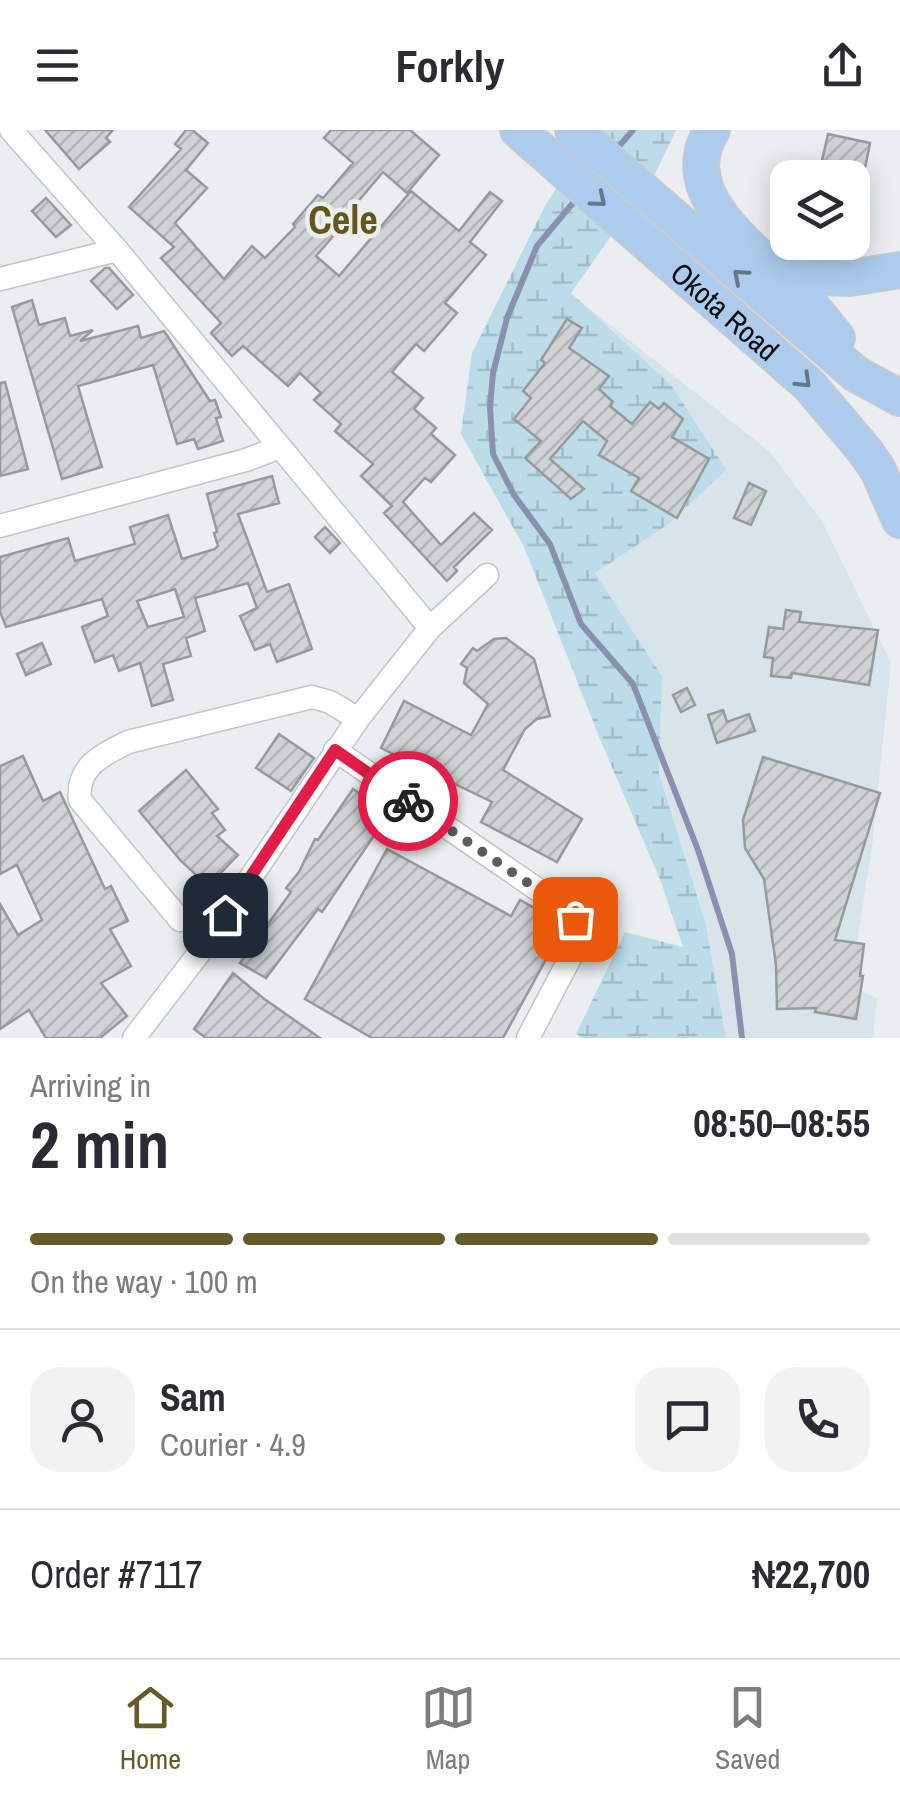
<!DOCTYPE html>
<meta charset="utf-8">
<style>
:root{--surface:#fff;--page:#f2f2f3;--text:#2b2b33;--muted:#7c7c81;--line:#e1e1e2;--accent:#665b28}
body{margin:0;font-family:"Archivo Narrow",sans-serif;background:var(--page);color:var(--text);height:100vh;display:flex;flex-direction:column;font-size:38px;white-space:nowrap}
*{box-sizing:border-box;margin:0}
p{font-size:32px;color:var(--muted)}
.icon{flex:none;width:55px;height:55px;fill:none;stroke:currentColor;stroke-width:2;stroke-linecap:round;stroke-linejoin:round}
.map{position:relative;height:908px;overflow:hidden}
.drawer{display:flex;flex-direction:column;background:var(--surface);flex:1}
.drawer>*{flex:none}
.controls{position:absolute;left:770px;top:30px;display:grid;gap:20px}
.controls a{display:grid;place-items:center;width:100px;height:100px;border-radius:20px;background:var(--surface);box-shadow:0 5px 25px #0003;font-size:50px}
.pin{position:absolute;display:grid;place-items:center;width:85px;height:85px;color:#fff;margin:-42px;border-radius:20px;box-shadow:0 5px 15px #0006}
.courier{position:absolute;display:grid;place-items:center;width:100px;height:100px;margin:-50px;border:8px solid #e11d48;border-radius:50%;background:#fff;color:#222;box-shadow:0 2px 12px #0007}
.headline em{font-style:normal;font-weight:700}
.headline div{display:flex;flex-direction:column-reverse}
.headline{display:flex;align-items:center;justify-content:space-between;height:170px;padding:0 30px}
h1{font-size:65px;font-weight:700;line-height:75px}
.bar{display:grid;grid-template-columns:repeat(4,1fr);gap:15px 10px;align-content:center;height:120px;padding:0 30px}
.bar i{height:12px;border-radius:8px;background:var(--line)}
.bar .current{background:var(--accent)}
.bar p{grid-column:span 4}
.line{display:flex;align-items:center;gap:25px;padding:0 30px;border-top:2px solid var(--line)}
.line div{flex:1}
.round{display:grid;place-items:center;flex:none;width:105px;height:105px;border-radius:30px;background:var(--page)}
header{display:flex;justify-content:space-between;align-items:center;height:130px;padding:0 30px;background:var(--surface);font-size:45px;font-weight:700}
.menu{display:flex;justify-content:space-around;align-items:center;height:140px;border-top:2px solid var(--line);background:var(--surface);font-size:28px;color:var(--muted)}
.menu a{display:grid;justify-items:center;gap:5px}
.menu .current{color:var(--accent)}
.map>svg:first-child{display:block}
</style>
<header><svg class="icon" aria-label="menu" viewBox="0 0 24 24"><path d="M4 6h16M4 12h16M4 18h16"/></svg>Forkly<svg class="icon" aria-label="share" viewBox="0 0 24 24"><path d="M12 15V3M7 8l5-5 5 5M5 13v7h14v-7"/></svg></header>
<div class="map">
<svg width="900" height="908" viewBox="0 0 900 908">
<defs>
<pattern id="wetland-marsh" width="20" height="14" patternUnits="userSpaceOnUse" patternTransform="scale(2.5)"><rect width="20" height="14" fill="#bcdcea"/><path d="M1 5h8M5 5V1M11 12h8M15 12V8" fill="none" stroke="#a0bcc8"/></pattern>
<pattern id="building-hatch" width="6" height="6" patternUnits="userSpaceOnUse" patternTransform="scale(2.5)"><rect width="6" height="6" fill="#cfd3d3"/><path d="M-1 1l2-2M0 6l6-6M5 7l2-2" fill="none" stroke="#b1b4b4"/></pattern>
</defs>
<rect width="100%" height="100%" fill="#ebeef0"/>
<polygon fill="#d8e4e9" points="570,163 770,322 822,391 891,533 872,718 850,856 877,868 873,908 726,908 706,795 659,643 662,546 595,443 666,396"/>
<polygon fill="url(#wetland-marsh)" points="594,0 676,0 656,42 571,163 672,256 726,340 666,396 595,443 662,546 659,643 706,795 726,908 583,908 576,904 625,802 683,817 661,752 600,609 524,417 461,304 472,223 546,74"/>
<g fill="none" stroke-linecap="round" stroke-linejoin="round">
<g stroke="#8a90af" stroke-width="6">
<polyline points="614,22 633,0"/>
<polyline points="578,67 537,116 507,188 493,243 490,277 493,324 514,365 550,414 581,494 633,554 698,720 732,824 742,908"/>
</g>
</g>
<g fill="url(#building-hatch)" stroke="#969a9a" stroke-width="2.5" fill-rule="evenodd">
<polygon points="45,0 113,0 106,8 110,12 79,39"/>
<polygon points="186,0 192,0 208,13 186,40 207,58 175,93 224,149 252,116 265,128 295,97 293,94 318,65 323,68 353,33 324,8 331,0 410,0 439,25 407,63 383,42 350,81 353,83 316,126 339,146 411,61 459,101 490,62 502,71 470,112 486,125 445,173 457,183 424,221 416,214 392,242 423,268 414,279 436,298 431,304 455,325 431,352 425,348 403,372 441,415 474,383 492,400 454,437 457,441 447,451 384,383 392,376 361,346 373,334 335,301 341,294 314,270 321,263 300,243 288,256 243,216 232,226 211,203 221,193 161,128 174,117 129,77 181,19 175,14"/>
<polygon points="828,4 870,13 863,48 818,48"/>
<polygon points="46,68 71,95 56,107 32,81"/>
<polygon points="105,138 109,138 133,165 117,179 91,151"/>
<polygon points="32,170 39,195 65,188 70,206 93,200 80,211 138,196 141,208 164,201 210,271 215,270 221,287 216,288 223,311 198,319 194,309 177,314 153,235 78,256 102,337 62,349 12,177"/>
<polygon points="567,189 582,198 569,218 609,246 599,259 613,272 610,276 632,294 650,272 659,279 664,273 683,289 672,307 709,329 677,388 631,361 639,348 599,325 607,311 583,291 550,329 584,359 571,369 525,328 541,311 514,289 531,268 523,261 545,233 541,230"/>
<polygon points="5,252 28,339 0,346 0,253"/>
<path d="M272,346l7,27 -41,11 29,78 22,-8 23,65 -35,13 -7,-18 -15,6 -15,-34 17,-8 -9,-25 -53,15 10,33 -19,7 5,18 -28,8 10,36 -21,6 -12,-43 -21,8 -6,-16 -18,7 -13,-35 26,-11 -6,-17 -96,28 -6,-15v-55l68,-19 7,23 60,-17 -5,-17 38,-12 14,44 33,-10 3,-3 -4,-13 3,-1 -10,-38zM175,459l9,28 -36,10 -11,-26z"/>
<polygon points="749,353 766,361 751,395 734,388"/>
<polygon points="325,397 340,413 330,423 315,407"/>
<polygon points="786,480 801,482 799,492 878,500 869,555 792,543 791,548 771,546 773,528 764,527 769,497 783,499"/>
<polygon points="506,508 534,529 550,586 537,589 525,599 503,640 582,689 557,732 481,692 492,672 381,618 404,571 471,605 488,574 464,553 467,538 461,534 473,518 477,521 494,509"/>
<polygon points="42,513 51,534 26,545 17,524"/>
<polygon points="687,558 695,575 681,582 673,565"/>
<polygon points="723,580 727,592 749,584 755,601 717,613 708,585"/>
<polygon points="279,604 314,628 291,661 256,638"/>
<polygon points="23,626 43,671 60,662 105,759 111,756 128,791 110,799 131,836 101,853 127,886 100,908 46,908 29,880 0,899 0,774 18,805 42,790 17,735 0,744 0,636"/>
<polygon points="763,627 880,663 835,810 864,814 860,846 863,846 856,889 815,882 816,878 777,879 776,835 764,749 745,718 743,690"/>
<polygon points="186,640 218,679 212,683 225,700 217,706 238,725 208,756 181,731 139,681"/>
<polygon points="353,659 366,668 370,662 389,675 382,694 322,782 318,779 266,848 240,833 291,762 286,758 299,742 315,709 318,710"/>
<polygon points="387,719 511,786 520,770 552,788 561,797 562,800 503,908 372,908 305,869"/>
<polygon points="233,843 263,868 320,908 206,908 194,899"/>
</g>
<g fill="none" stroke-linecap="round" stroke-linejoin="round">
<g stroke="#c2c5c7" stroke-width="25">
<g id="minor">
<polyline points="11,0 117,120 430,498"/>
<polyline points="0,149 117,120"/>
<polyline points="0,396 246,330 280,317"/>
<path d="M335,620l228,157c12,12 16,18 15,36l-50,95"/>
<path d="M180,790l-100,-120c-4,-33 22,-45 48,-58l184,-45 18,5 28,17"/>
<polyline points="134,908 203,818 358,589 430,498 487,445"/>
</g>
</g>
<g stroke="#cacaca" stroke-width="38">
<g id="primary">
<path id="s1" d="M518,0l291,255 56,66 13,19 22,50"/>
<polyline points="573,0 856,244 900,268"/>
<path d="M712,0c-38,61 34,113 72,149 20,18 37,38 53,59"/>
<polyline points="781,146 850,148 900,140"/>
</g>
</g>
<use href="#minor" stroke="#fff" stroke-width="22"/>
<use href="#primary" stroke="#accbed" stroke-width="35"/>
</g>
<defs><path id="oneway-chevron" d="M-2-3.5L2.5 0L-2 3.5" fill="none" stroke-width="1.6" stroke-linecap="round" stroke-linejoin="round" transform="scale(2.5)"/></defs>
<g stroke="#647689">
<use href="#oneway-chevron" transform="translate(599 70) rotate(40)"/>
<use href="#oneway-chevron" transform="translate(740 146) rotate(-139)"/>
<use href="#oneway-chevron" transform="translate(804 251) rotate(44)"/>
</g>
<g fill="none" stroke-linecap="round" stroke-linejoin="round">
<polyline stroke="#5b5c5e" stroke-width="10" stroke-dasharray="0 18" points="408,671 563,777 575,789"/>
<polyline stroke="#e11d48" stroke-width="12" points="225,785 335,620 408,671"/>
</g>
<g text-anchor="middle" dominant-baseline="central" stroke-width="9" stroke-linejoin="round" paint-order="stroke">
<g font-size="30" fill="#0d0e0f" stroke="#ebeef0">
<text stroke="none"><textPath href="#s1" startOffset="275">Okota Road</textPath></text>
</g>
<g font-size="40" font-weight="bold" fill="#625619" stroke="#ebeef0">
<text x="343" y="89">Cele</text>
</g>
</g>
</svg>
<div class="controls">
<a><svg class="icon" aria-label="layers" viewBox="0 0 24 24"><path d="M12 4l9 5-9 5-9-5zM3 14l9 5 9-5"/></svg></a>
</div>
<div class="pin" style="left:575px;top:789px;background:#ea580c"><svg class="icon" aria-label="bag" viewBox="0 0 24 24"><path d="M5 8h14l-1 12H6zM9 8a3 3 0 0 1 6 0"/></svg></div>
<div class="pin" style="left:225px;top:785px;background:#1f2937"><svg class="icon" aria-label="home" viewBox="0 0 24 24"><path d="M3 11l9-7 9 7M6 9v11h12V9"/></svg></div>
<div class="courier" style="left:408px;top:671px"><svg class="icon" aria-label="bike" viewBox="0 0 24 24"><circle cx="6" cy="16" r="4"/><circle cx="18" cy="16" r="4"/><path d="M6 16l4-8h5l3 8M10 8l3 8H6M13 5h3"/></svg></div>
</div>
<section class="drawer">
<div class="headline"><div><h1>2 min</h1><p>Arriving in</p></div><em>08:50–08:55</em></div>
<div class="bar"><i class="current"></i><i class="current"></i><i class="current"></i><i></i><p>On the way · 100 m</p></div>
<div class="line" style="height:180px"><a class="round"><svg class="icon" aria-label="person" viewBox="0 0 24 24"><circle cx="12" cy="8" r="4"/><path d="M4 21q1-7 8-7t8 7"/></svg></a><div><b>Sam</b><p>Courier · 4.9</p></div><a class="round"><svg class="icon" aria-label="chat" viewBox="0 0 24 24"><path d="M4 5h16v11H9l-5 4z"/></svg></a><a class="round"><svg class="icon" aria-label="phone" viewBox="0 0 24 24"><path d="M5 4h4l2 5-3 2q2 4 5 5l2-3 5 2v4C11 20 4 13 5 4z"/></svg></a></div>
<div class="line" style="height:130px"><div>Order #7117</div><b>₦22,700</b></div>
</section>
<nav class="menu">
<a class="current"><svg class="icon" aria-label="home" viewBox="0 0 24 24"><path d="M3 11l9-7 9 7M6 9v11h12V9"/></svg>Home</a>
<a><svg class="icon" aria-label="map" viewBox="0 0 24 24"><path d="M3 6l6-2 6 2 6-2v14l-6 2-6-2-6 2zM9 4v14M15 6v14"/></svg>Map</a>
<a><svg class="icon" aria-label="saved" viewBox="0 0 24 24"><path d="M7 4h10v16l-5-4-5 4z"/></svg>Saved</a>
</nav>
